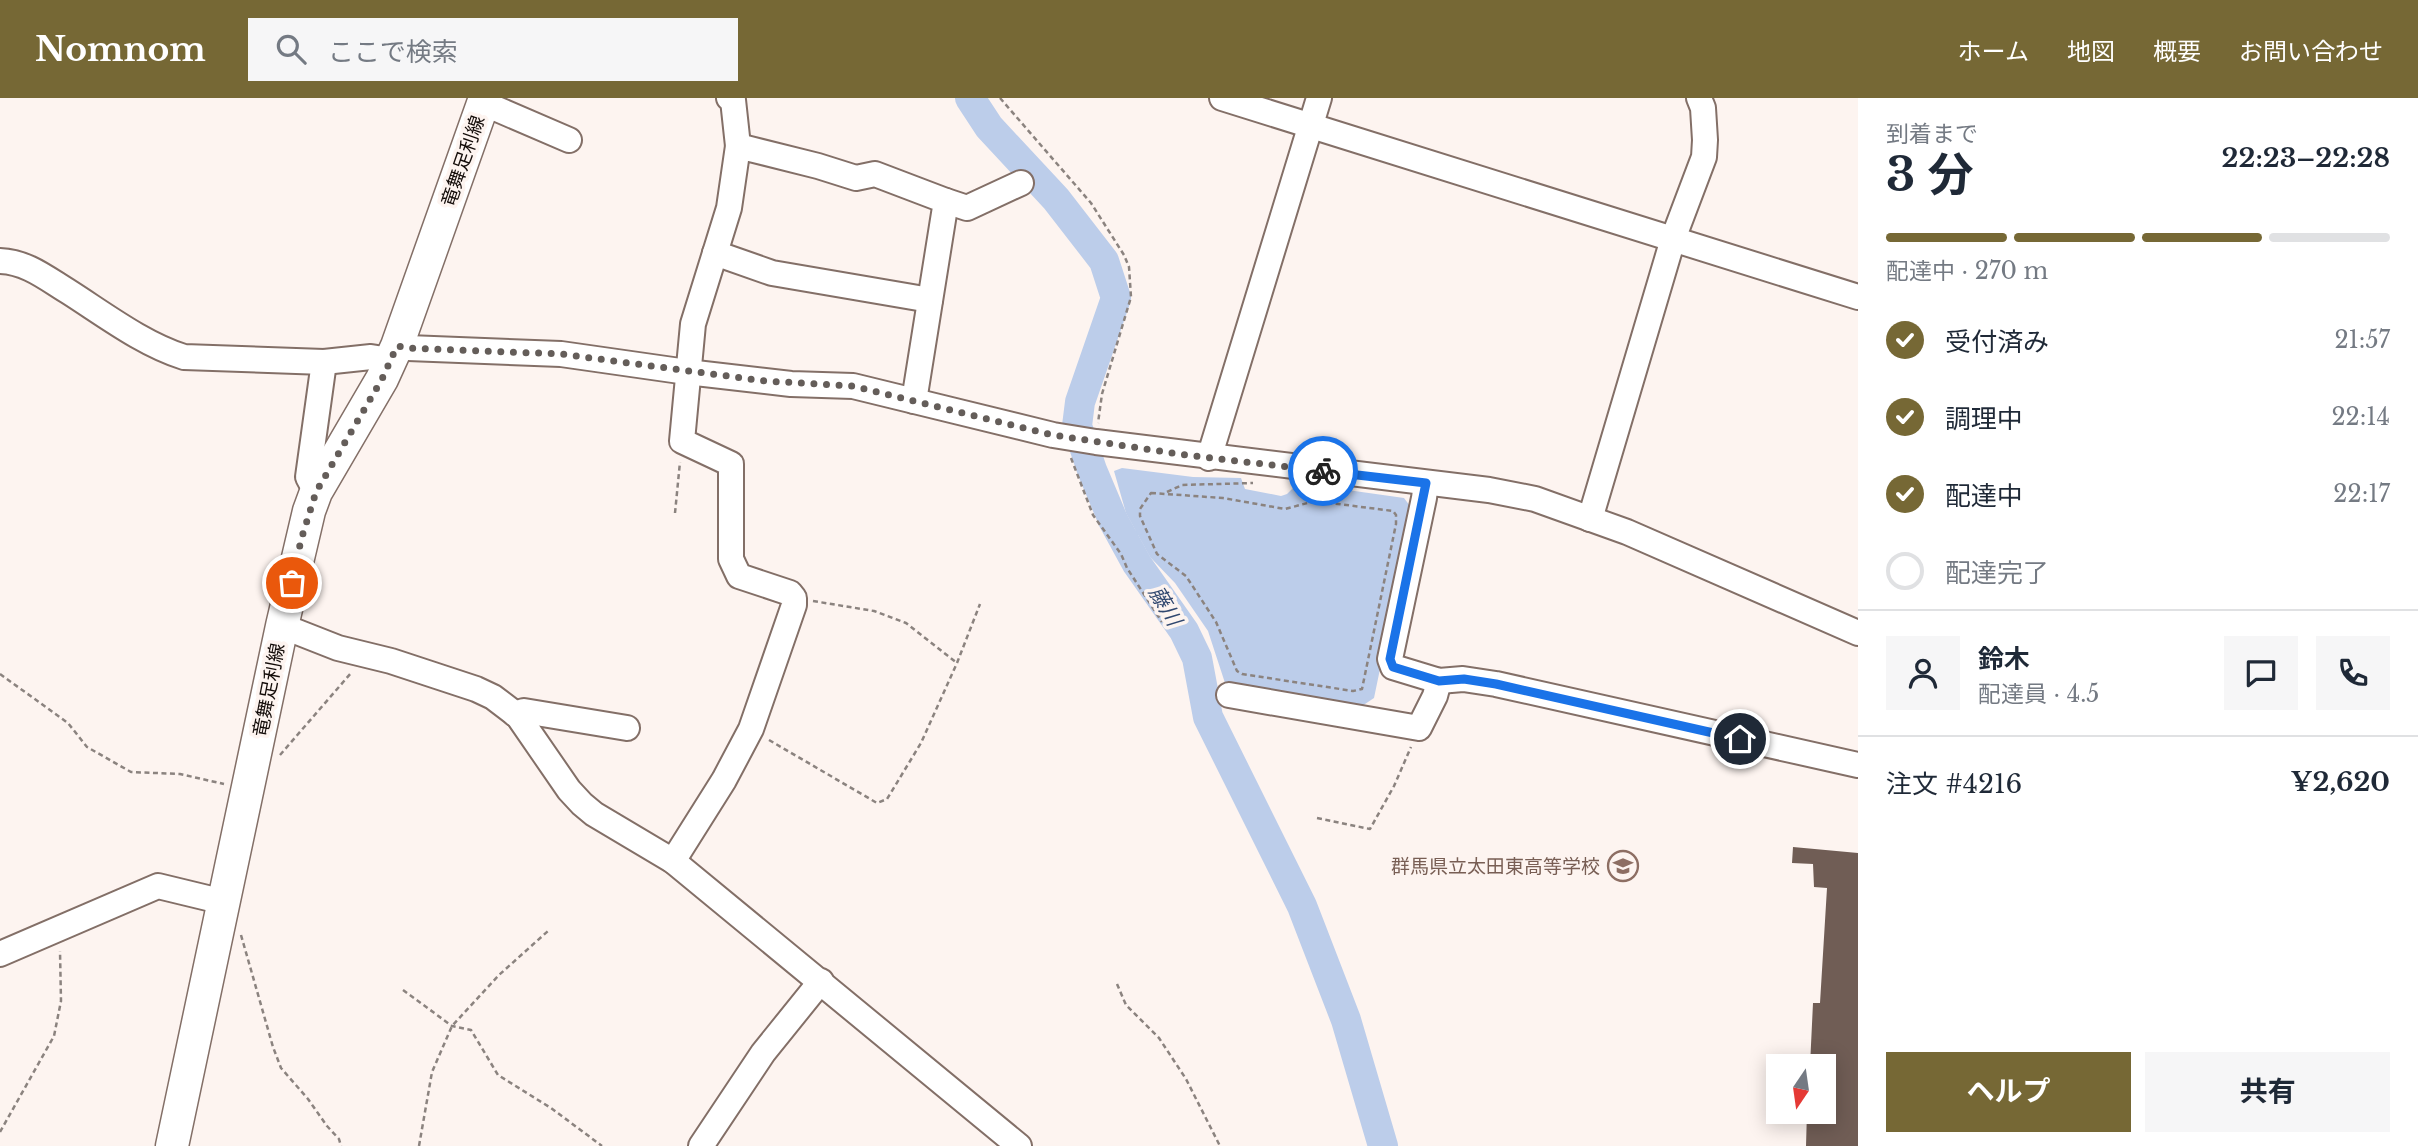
<!DOCTYPE html>
<html lang="ja">
<meta charset="utf-8">
<style>
:root{--surface:#fff;--page:#f6f6f7;--text:#1f2937;--muted:#747a83;--line:#e0e1e3;--accent:#766835}
body{margin:0;font-family:"Libre Baskerville","Noto Sans JP",serif;background:var(--page);color:var(--text);height:100vh;display:flex;flex-direction:column;font-size:26px;white-space:nowrap}
*{box-sizing:border-box;margin:0}
p{font-size:23px;color:var(--muted)}
.icon{flex:none;width:38px;height:38px;fill:none;stroke:currentColor;stroke-width:2;stroke-linecap:round;stroke-linejoin:round}
.map{position:relative;flex:1;overflow:hidden}
.drawer{display:flex;flex-direction:column;background:var(--surface);width:560px}
.drawer>*{flex:none}
.needle{width:46px;rotate:193deg}
.buttons{position:absolute;left:1766px;top:956px;display:grid;gap:14px}
.buttons a{display:grid;place-items:center;width:70px;height:70px;border-radius:0px;background:var(--surface);box-shadow:0 4px 18px #0003;font-size:35px}
.pin{position:absolute;display:grid;place-items:center;width:60px;height:60px;color:#fff;margin:-30px;border:4px solid #fff;border-radius:50%;box-shadow:0 2px 7px #0007}
.courier{position:absolute;display:grid;place-items:center;width:70px;height:70px;margin:-35px;border:5px solid #1a73e8;border-radius:50%;background:#fff;color:#222;box-shadow:0 2px 9px #0007}
.headline em{font-style:normal;font-weight:700}
.headline div{display:flex;flex-direction:column-reverse}
.headline{display:flex;align-items:center;justify-content:space-between;height:119px;padding:0 28px}
h1{font-size:46px;font-weight:700;line-height:52px}
.bar{display:grid;grid-template-columns:repeat(4,1fr);gap:10px 7px;align-content:center;height:84px;padding:0 28px}
.bar i{height:9px;border-radius:5px;background:var(--line)}
.bar .on{background:var(--accent)}
.bar p{grid-column:span 4}
.line{display:flex;align-items:center;gap:18px;padding:0 28px;border-top:2px solid var(--line)}
.line div{flex:1}
.round{display:grid;place-items:center;flex:none;width:74px;height:74px;border-radius:0px;background:var(--page)}
ol{padding:0 28px;list-style:none}
li{display:flex;align-items:center;gap:21px;height:77px}
li p{margin-inline-start:auto}
li .icon{padding:7px;border-radius:50%;background:var(--accent);color:#fff;stroke-width:4}
li:last-child{color:var(--muted)}
li i{width:38px;height:38px;border:4px solid var(--line);border-radius:50%}
.action{display:flex;gap:14px;margin-top:auto;padding:14px 28px}
.action a{flex:1;height:80px;border-radius:0px;background:var(--accent);color:#fff;font-size:28px;font-weight:700;line-height:80px;text-align:center}
.action a+a{background:var(--page);color:var(--text)}
header{display:flex;align-items:center;gap:42px;box-sizing:border-box;height:98px;padding:0 35px;background:var(--accent);color:#fff}
header strong{font-size:33px}
nav{display:flex;gap:38px;margin-inline-start:auto;font-size:24px}
.search{width:490px;height:63px;background:var(--page);display:flex;align-items:center;gap:18px;box-sizing:border-box;padding:0 24px;border-radius:0px;color:var(--muted);font-size:26px}
main{display:flex;flex:1;min-height:0}
.map>svg:first-child{display:block}
</style>
<header>
<strong>Nomnom</strong>
<div class="search"><svg class="icon" aria-label="search" viewBox="0 0 24 24"><circle cx="10" cy="10" r="6"/><path d="M15 15l6 6"/></svg>ここで検索</div>
<nav><a>ホーム</a><a>地図</a><a>概要</a><a>お問い合わせ</a></nav>
</header>
<main>
<div class="map">
<svg width="1858" height="1048" viewBox="0 0 1858 1048">
<rect width="100%" height="100%" fill="#fdf4f0"/>
<polygon fill="#bccdea" points="1122,370 1193,379 1241,380 1245,391 1281,398 1287,396 1298,385 1404,400 1413,412 1374,600 1362,608 1225,585 1208,533 1175,485 1150,459 1126,415 1114,373"/>
<g fill="none" stroke-linecap="round" stroke-linejoin="round">
<g stroke="#bccdea" stroke-width="5">
<polyline points="1092,372 1102,374"/>
<polyline points="1123,438 1144,433"/>
</g>
<polyline stroke="#bccdea" stroke-width="30" points="970,0 989,29 1056,101 1104,163 1116,200 1080,304 1077,328 1092,372 1113,422 1137,466 1184,533 1197,560 1208,619 1302,808 1346,922 1383,1048"/>
</g>
<polygon fill="#705d55" points="1793,749 1858,755 1858,1048 1806,1048 1807,1013 1824,1013 1824,968 1810,968 1813,905 1820,905 1827,790 1814,789 1813,766 1792,765"/>
<g fill="none" stroke-linecap="round" stroke-linejoin="round">
<g stroke="#836f67" stroke-width="28">
<g id="minor">
<polyline points="729,0 733,2 738,48"/>
<polyline points="1222,0 1858,199"/>
<polyline points="483,5 569,42"/>
<polyline points="946,103 967,110 1021,85"/>
<polyline points="715,155 772,175 930,202"/>
<path d="M0,163c27,1 46,17 69,31 36,23 74,52 115,65l140,5 47,-5 19,3"/>
<polyline points="397,248 408,250 561,256 687,274 791,286 853,288 1053,337 1096,344 1489,392 1535,401 1627,434 1858,535"/>
<polyline points="1209,360 1319,0"/>
<polyline points="1426,385 1424,400 1390,561 1393,569 1439,583 1463,581 1496,586 1858,667"/>
<polyline points="316,394 308,379 324,264"/>
<polyline points="1590,421 1673,141 1704,59 1705,42 1703,10 1699,0"/>
<polyline points="282,528 338,550 391,563 476,591 493,599 518,618 569,692 582,706 594,716 673,763 1019,1048"/>
<polyline points="1229,597 1419,630 1435,598 1439,583"/>
<polyline points="515,616 524,613 627,630"/>
<polyline points="673,763 724,682 751,631 794,507 794,500 790,495 739,478 731,461 731,366 682,343 693,226 729,110 738,48 818,68 856,80 875,76 946,103 914,303"/>
<polyline points="0,856 158,788 224,804"/>
<polyline points="701,1048 763,955 821,883"/>
</g>
</g>
<g stroke="#836f67" stroke-width="35">
<polyline id="major" points="172,1048 282,528 309,413 316,394 382,281 397,248 485,0"/>
</g>
<g stroke="#8b837f" stroke-width="2.5" stroke-dasharray="5 3.5" stroke-linecap="butt">
<polyline points="1000,0 1091,105 1124,157 1129,169 1131,199 1102,296 1098,325"/>
<polyline points="1071,360 1093,417 1121,456 1127,470 1162,524"/>
<polyline points="1167,394 1182,387 1253,385"/>
<polygon points="1151,395 1223,400 1285,411 1315,403 1393,413 1396,417 1396,426 1362,591 1353,593 1242,576 1237,573 1216,524 1186,478 1157,456 1140,418 1140,411"/>
<polyline points="675,415 680,364"/>
<polyline points="813,503 874,513 906,525 957,565"/>
<polyline points="0,576 68,625 87,649 131,674 180,676 224,686"/>
<polyline points="769,642 877,705 887,701 921,645 957,565 980,506"/>
<polyline points="280,657 351,575"/>
<polyline points="1317,720 1370,731 1394,688 1411,649"/>
<polyline points="241,837 273,949 281,970 308,1001 327,1028 339,1041 341,1048"/>
<polyline points="1117,886 1126,907 1159,940 1186,981 1220,1048"/>
<polyline points="403,892 452,928 471,932 498,977 551,1010 602,1048"/>
<polyline points="0,1034 54,938 61,903 60,853"/>
<polyline points="419,1048 432,974 452,928 499,877 548,833"/>
</g>
<use href="#minor" stroke="#fff" stroke-width="24"/>
<use href="#major" stroke="#fff" stroke-width="32"/>
</g>
<g fill="none" stroke-linecap="round" stroke-linejoin="round">
<polyline stroke="#645d59" stroke-width="7" stroke-dasharray="0 12.6" points="292,485 301,442 316,394 382,281 397,248 408,250 561,256 765,283 853,288 1053,337 1186,357 1323,373"/>
<polyline stroke="#1a73e8" stroke-width="9" points="1323,373 1426,385 1390,561 1393,569 1439,583 1464,581 1496,586 1740,641"/>
</g>
<defs>
<g id="school-ring" transform="scale(1.575)"><circle r="9.5" fill="#fdf4f0" stroke="#8d6e63" stroke-width="1.5"/><path d="M0-5L7-2L0 1L-7-2ZM-4 1L0 2.5L4 1V4Q0 6-4 4Z" fill="#8d6e63"/></g>
</defs>
<g fill-rule="evenodd">
<use href="#school-ring" x="1623" y="768"/>
</g>
<g text-anchor="middle" dominant-baseline="central" stroke-width="7" stroke-linejoin="round" paint-order="stroke">
<g font-size="19" fill="#120b08" stroke="#fdf4f0">
<text transform="translate(463 63) rotate(-71)">竜舞足利線</text>
<text transform="translate(269 592) rotate(-79)">竜舞足利線</text>
</g>
<g font-size="19" fill="#785e54" stroke="#fdf4f0" text-anchor="end">
<text x="1600" y="768">群馬県立太田東高等学校</text>
</g>
<g font-size="21" font-style="italic" fill="#30476f" stroke="#fdf4f0">
<text transform="translate(1165 508) rotate(59)">藤川</text>
</g>
</g>
</svg>
<div class="buttons">
<a><svg class="needle" viewBox="-14 -14 28 28"><path d="M0-13l5 13h-10z" fill="#e53935"/><path d="M0 13l5-13h-10z" fill="#747a83"/></svg></a>
</div>
<div class="pin" style="left:292px;top:485px;background:#ea580c"><svg class="icon" aria-label="bag" viewBox="0 0 24 24"><path d="M5 8h14l-1 12H6zM9 8a3 3 0 0 1 6 0"/></svg></div>
<div class="pin" style="left:1740px;top:641px;background:#1f2937"><svg class="icon" aria-label="home" viewBox="0 0 24 24"><path d="M3 11l9-7 9 7M6 9v11h12V9"/></svg></div>
<div class="courier" style="left:1323px;top:373px"><svg class="icon" aria-label="bike" viewBox="0 0 24 24"><circle cx="6" cy="16" r="4"/><circle cx="18" cy="16" r="4"/><path d="M6 16l4-8h5l3 8M10 8l3 8H6M13 5h3"/></svg></div>
</div>
<section class="drawer">
<div class="headline"><div><h1>3 分</h1><p>到着まで</p></div><em>22:23–22:28</em></div>
<div class="bar"><i class="on"></i><i class="on"></i><i class="on"></i><i></i><p>配達中 · 270 m</p></div>
<ol>
<li><svg class="icon" aria-label="check" viewBox="0 0 24 24"><path d="M5 12l5 5 9-10"/></svg>受付済み<p>21:57</p></li>
<li><svg class="icon" aria-label="check" viewBox="0 0 24 24"><path d="M5 12l5 5 9-10"/></svg>調理中<p>22:14</p></li>
<li><svg class="icon" aria-label="check" viewBox="0 0 24 24"><path d="M5 12l5 5 9-10"/></svg>配達中<p>22:17</p></li>
<li><i></i>配達完了</li>
</ol>
<div class="line" style="height:126px"><a class="round"><svg class="icon" aria-label="person" viewBox="0 0 24 24"><circle cx="12" cy="8" r="4"/><path d="M4 21q1-7 8-7t8 7"/></svg></a><div><b>鈴木</b><p>配達員 · 4.5</p></div><a class="round"><svg class="icon" aria-label="chat" viewBox="0 0 24 24"><path d="M4 5h16v11H9l-5 4z"/></svg></a><a class="round"><svg class="icon" aria-label="phone" viewBox="0 0 24 24"><path d="M5 4h4l2 5-3 2q2 4 5 5l2-3 5 2v4C11 20 4 13 5 4z"/></svg></a></div>
<div class="line" style="height:91px"><div>注文 #4216</div><b>¥2,620</b></div>
<div class="action"><a>ヘルプ</a><a>共有</a></div>
</section>
</main>
